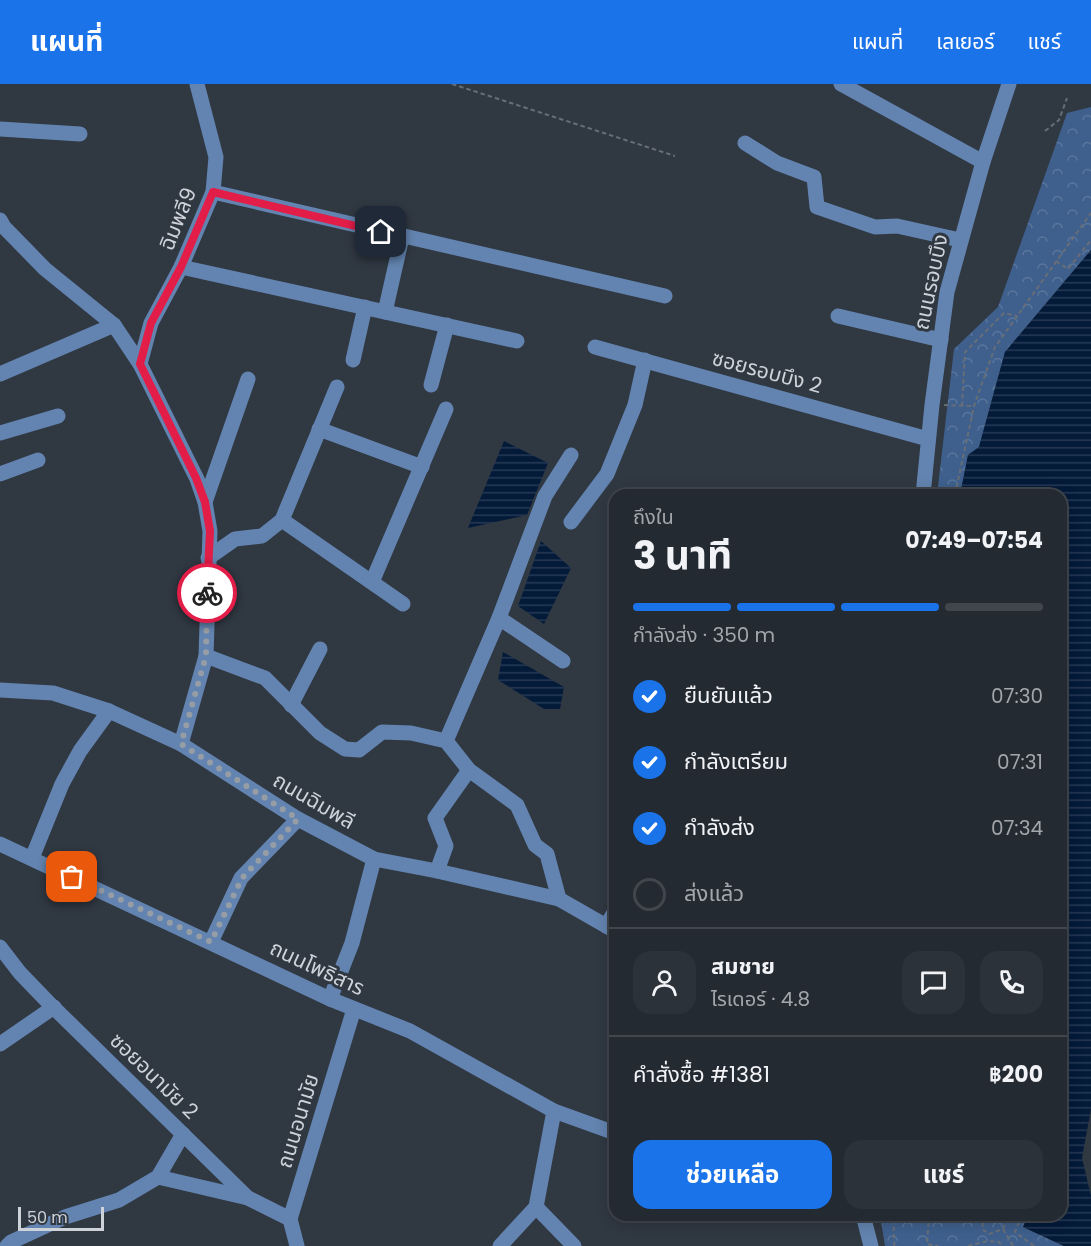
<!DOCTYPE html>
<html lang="th">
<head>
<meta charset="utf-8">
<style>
	body { margin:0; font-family:Poppins,"Noto Sans Thai",sans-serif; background:#2c323a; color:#f1f3f6; height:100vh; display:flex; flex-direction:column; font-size:22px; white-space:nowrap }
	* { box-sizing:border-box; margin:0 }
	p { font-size:20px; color:#a3a7ac }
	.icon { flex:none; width:33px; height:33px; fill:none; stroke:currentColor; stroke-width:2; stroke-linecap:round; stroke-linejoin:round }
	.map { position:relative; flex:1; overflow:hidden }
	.drawer { position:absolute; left:609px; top:405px; width:458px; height:732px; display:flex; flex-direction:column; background:#242a32; border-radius:18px; box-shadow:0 3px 15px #0003,0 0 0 2px #41464d }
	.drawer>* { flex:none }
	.scale { position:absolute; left:18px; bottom:15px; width:86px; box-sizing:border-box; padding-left:6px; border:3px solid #ced3d9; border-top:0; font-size:16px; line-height:21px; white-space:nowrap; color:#ced3d9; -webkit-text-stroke:4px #303842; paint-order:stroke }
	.pin { position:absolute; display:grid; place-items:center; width:51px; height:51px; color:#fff; margin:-26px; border-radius:12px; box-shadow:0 3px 9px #0006 }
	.courier { position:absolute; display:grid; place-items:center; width:60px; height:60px; margin:-30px; border:4px solid #e11d48; border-radius:50%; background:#fff; color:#222; box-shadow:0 2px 8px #0007 }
	.head em { font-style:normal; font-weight:700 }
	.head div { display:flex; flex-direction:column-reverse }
	.head { display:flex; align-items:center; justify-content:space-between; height:102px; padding:0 24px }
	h1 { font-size:39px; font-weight:700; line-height:45px }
	.bar { display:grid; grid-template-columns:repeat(4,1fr); gap:9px 6px; align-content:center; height:72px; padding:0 24px }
	.bar i { height:8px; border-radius:4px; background:#41464d }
	.bar .on { background:#1a73e8 }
	.bar p { grid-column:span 4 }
	.line { display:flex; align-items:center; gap:15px; padding:0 24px; border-top:2px solid #41464d }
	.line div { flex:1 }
	.round { display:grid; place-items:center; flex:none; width:63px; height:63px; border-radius:18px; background:#2c323a }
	ol { padding:0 24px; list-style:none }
	li { display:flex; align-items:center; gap:18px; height:66px }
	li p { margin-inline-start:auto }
	li .icon { padding:6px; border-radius:50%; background:#1a73e8; color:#fff; stroke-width:4 }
	li:last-child { color:#a3a7ac }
	li i { width:33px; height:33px; border:3px solid #41464d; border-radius:50% }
	.action { display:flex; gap:12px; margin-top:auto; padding:12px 24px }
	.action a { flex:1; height:69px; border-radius:18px; background:#1a73e8; color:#fff; font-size:24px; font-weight:700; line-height:69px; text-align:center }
	.action a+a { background:#2c323a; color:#f1f3f6 }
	header { display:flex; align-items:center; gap:36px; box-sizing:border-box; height:84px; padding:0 30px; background:#1a73e8; color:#fff }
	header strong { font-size:28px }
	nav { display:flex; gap:33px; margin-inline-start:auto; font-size:21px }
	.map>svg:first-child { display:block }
</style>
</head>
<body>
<header>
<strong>แผนที่</strong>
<nav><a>แผนที่</a><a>เลเยอร์</a><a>แชร์</a></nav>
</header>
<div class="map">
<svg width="1091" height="1162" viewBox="0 0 1091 1162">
	<defs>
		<pattern id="park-crowns" width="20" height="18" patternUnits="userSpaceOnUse" patternTransform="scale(1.5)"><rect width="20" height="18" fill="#3f608d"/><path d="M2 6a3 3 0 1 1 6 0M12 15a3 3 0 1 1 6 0" fill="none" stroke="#5a769c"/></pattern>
		<pattern id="water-rules" width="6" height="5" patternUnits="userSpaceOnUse" patternTransform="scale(1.5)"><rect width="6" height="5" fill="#031a39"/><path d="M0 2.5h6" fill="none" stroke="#273a55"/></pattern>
	</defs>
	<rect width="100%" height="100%" fill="#303842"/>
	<g fill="url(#park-crowns)">
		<polygon points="1091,23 1091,166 1005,268 979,363 968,371 960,411 937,411 954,265 998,223 1067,29"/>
		<polygon points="880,1131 1028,1131 1023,1143 1064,1162 885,1162"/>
	</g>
	<g fill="url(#water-rules)">
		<polygon points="1091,166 1091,1025 1082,1074 1091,1112 1091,1162 1064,1162 1023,1143 1028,1131 1060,1131 1060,411 960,411 968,371 979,363 1005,268"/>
		<polygon points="504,357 548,379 527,431 468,444"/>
		<polygon points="541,457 571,484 544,540 518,522"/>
		<polygon points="503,568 564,603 560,625 544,625 498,596"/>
	</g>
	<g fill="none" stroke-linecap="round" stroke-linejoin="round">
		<g stroke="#676e77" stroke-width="2" stroke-dasharray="4.5 3" stroke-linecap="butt">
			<polyline points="452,0 675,72"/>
			<polyline points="1045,47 1059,36 1067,14"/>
			<polyline points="1056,177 1068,185 1091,156"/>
			<polyline points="944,321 974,322"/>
			<polyline points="962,322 965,268 1004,229 1017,232"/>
			<polyline points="955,411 974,322 995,263 1091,129"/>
			<polyline points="929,1131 927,1160 938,1162"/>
			<polyline points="984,1131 982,1145 989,1150 1003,1145 1009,1131"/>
			<polyline points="1022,1131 1015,1148 1034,1162"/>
			<polyline points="1003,1145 1013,1162"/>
			<path d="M894 1162C896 1151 889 1138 901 1131"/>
			<polyline points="968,1162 988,1157 999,1158 1002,1162"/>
		</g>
		<g stroke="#6384b0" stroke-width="15">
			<polyline points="841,0 983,78"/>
			<polyline points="0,45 80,50"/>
			<polyline points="745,59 777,79 814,93 817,123 875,143 897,142 960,156"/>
			<polyline points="213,108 665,212"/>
			<polyline points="0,136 4,143 45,185 114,241 140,280 197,395 205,418 210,447 206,572 181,660"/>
			<polyline points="181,183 517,257"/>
			<polyline points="385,228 402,153"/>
			<polyline points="838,232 941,256"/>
			<polyline points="595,263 928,355"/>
			<polyline points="353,276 365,223"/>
			<polyline points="140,280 151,239 181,183 213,108 216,73 197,0"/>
			<polyline points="0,290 114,241"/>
			<polyline points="431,301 447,241"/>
			<polyline points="319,345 422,383"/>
			<polyline points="0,349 58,332"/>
			<polyline points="0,390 38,376"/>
			<polyline points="923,411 932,321 947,208 983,78 1009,0"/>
			<polyline points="205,418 248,295"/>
			<polyline points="282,436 403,520"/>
			<polyline points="571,438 607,390 635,321 645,276"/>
			<polyline points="208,474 235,455 262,452 282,436 337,303"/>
			<polyline points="372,498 446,325"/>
			<polyline points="499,534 563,577"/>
			<polyline points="206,572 265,594 320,649 345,665 359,666 382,648 411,649 446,657 469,686 517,721 535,761 547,770 559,815"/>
			<polyline points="0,606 53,609 109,627 181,660 298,735 374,775 437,787 559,815 615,847"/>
			<polyline points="291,621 320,565"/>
			<polyline points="446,657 499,534 545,412 571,371"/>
			<polyline points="0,760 330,915 410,947 554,1027 615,1049"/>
			<polyline points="32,774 62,700 80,667 109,627"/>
			<polyline points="437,787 446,762 435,734 469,686"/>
			<polyline points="606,842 615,827"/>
			<polyline points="211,858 241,794 298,735"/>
			<polyline points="0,863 20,889 48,918 248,1114 290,1135"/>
			<polyline points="330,915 352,859 374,775"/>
			<polyline points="0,960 54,923"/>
			<polyline points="158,1093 248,1114"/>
			<polyline points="536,1123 554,1027"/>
			<polyline points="536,1123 574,1162"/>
			<polyline points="863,1131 871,1162"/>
			<polyline points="7,1162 11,1158 65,1133 119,1116 158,1093 183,1050"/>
			<polyline points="297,1162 290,1135 354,925"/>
			<polyline points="500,1162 536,1123"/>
		</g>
	</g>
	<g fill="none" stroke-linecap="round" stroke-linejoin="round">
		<polyline stroke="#979da4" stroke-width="6" stroke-dasharray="0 10.8" points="72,793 211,858 242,794 298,735 181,660 206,572 207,509"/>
		<polyline stroke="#e11d48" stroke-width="8" points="207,509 210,447 205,418 196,394 140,280 151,239 181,183 213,108 381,148"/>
	</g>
	<g text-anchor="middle" stroke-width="6" stroke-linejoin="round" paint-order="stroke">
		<g font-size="21" fill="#ced3d9" stroke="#303842">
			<text transform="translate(178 135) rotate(-68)" y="7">ฉิมพลี9</text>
			<text transform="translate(931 198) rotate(-78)" y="7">ถนนรอบบึง</text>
			<text transform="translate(767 288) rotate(15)" y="7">ซอยรอบบึง 2</text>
			<text transform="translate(314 717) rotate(30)" y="7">ถนนฉิมพลี</text>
			<text transform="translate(317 884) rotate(25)" y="7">ถนนโพธิสาร</text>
			<text transform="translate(154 992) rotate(44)" y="7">ซอยอนามัย 2</text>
			<text transform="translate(298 1037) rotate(-73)" y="7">ถนนอนามัย</text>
		</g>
	</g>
</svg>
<div class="scale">50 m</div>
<div class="pin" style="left:72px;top:793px;background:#ea580c"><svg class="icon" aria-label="bag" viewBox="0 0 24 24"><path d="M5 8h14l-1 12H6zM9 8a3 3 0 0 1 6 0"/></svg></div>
<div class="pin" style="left:381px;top:148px;background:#1f2937"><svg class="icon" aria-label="home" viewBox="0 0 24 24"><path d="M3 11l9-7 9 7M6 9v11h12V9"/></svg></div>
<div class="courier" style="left:207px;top:509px"><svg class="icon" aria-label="bike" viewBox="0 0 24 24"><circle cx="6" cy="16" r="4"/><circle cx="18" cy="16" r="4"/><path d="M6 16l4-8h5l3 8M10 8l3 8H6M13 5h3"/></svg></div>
<section class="drawer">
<div class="head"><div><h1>3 นาที</h1><p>ถึงใน</p></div><em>07:49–07:54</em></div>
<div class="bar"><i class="on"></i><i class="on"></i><i class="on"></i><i></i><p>กำลังส่ง · 350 m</p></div>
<ol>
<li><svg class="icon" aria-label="check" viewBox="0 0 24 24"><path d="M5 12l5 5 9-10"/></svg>ยืนยันแล้ว<p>07:30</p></li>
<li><svg class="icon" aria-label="check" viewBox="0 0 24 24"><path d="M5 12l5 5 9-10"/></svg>กำลังเตรียม<p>07:31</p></li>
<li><svg class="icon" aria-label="check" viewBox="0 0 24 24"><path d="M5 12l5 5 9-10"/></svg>กำลังส่ง<p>07:34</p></li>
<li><i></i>ส่งแล้ว</li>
</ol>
<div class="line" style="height:108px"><a class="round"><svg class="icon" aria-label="person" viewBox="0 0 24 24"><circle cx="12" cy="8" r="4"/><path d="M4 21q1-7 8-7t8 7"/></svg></a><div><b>สมชาย</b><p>ไรเดอร์ · 4.8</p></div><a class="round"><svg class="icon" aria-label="chat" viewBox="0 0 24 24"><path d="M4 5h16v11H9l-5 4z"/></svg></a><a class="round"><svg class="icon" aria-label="phone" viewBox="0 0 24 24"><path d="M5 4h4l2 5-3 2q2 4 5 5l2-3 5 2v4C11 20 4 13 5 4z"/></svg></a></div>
<div class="line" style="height:78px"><div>คำสั่งซื้อ #1381</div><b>฿200</b></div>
<div class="action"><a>ช่วยเหลือ</a><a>แชร์</a></div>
</section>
</div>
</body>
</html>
